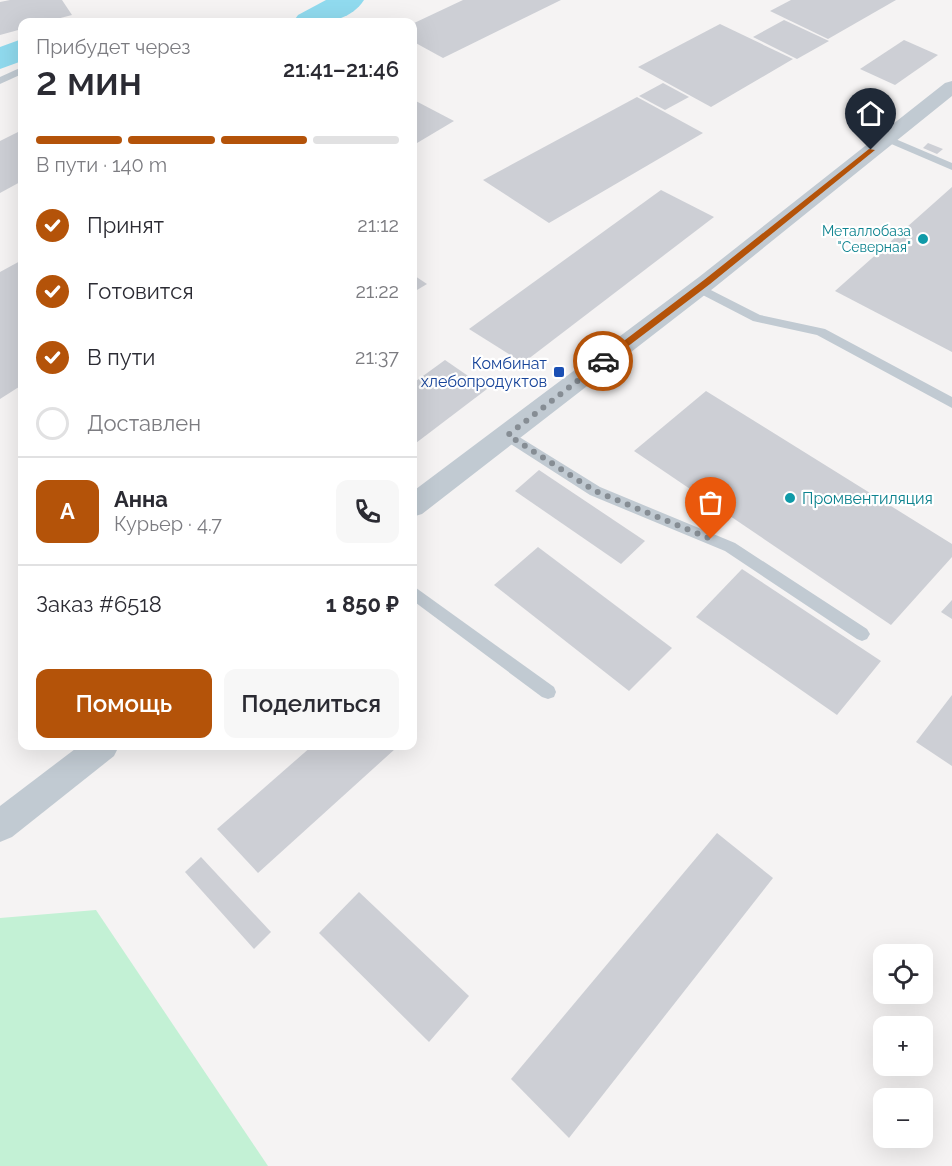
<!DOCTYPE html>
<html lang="ru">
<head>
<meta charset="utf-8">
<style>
	body { margin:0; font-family:Raleway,sans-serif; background:#f7f7f7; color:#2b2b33; height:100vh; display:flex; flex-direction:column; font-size:22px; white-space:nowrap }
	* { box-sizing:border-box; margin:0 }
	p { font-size:20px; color:#7c7c81 }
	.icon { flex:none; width:33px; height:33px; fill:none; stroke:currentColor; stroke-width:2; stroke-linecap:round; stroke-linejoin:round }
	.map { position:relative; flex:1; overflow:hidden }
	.details { position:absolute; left:18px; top:18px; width:399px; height:732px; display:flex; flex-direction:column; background:#fff; border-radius:12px; box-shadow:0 6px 24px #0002 }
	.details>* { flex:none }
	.controls { position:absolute; left:873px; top:944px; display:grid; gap:12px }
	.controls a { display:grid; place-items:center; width:60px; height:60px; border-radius:12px; background:#fff; box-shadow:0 6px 24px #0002; font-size:30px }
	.pin { position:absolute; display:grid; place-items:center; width:51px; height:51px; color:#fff; margin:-62px -26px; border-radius:50% 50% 50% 0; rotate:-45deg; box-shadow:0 0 6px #0007 }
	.pin .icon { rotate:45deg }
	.courier { position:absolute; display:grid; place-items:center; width:60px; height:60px; margin:-30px; border:4px solid #b45309; border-radius:50%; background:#fff; color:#222; box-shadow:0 2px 8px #0007 }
	.overview em { font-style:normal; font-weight:600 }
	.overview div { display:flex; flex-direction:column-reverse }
	.overview { display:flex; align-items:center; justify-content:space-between; height:102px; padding:0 18px }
	h1 { font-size:39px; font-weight:600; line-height:45px }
	.bar { display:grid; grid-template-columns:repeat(4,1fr); gap:9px 6px; align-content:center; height:72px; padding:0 18px }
	.bar i { height:8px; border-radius:4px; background:#e1e1e2 }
	.bar .on { background:#b45309 }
	.bar p { grid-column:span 4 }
	.line { display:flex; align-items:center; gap:15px; padding:0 18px; border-top:2px solid #e1e1e2 }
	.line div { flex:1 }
	.round { display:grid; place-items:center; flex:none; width:63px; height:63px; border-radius:12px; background:#f7f7f7 }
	ol { padding:0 18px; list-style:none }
	li { display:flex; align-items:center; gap:18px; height:66px }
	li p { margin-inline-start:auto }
	li .icon { padding:6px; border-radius:50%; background:#b45309; color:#fff; stroke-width:4 }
	li:last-child { color:#7c7c81 }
	li i { width:33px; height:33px; border:3px solid #e1e1e2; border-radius:50% }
	.primary-button { display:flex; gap:12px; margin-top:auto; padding:12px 18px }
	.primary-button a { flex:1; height:69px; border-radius:12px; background:#b45309; color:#fff; font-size:24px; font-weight:600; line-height:69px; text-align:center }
	.primary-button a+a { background:#f7f7f7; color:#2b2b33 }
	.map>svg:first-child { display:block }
</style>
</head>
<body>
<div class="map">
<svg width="952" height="1166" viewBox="0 0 952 1166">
	<rect width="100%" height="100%" fill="#f5f3f3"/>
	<polygon fill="#c3f1d5" points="96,910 268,1166 0,1166 0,918"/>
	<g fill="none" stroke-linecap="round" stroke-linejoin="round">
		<g fill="#90daee" fill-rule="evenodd">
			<path d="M326 0H364C349 23 318 25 293 22L298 15Z"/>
			<polygon points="22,39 22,61 0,69 0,47"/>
		</g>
	</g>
	<g fill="#cdcfd5">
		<polygon points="10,0 62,0 72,15 45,22 22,22 22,29 0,35 0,2"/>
		<polygon points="463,0 561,0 443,58 412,41 412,24"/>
		<polygon points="791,0 896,0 828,39 770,11"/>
		<polygon points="784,20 829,41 797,59 753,37"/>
		<polygon points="720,24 793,59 711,107 638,67"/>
		<polygon points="904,40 938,55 895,85 860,69"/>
		<polygon points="663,83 689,97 665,110 639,96"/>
		<polygon points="637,97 703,133 549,223 483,180"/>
		<polygon points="412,99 454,121 412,146"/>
		<polygon points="22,130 22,181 0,193 0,141"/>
		<polygon points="928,143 943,149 937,154 923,148"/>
		<polygon points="952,187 952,352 835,291"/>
		<polygon points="661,190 714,217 523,363 469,329"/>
		<polygon points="22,260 22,385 0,399 0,272"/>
		<polygon points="412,274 427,284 412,293"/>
		<polygon points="445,360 487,389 412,446 412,384"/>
		<polygon points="706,391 952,544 952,557 891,625 634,451"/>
		<polygon points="539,470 645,541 621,564 515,491"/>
		<polygon points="538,547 672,648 629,691 494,585"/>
		<polygon points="742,569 881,661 837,715 696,617"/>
		<polygon points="952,600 952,619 941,612"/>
		<polygon points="952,695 952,766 916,742"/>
		<polygon points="312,746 391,746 395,749 258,873 217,829"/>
		<polygon points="717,833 773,878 569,1138 511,1079"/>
		<polygon points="201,857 271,932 254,949 185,872"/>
		<polygon points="359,892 469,996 429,1042 319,933"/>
	</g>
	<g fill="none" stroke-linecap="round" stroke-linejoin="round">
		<g fill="#c1cad2" fill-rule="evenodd">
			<polygon points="22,67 22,74 0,84 0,77"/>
			<polygon points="886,135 952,163 952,170 882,140 882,136"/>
			<polygon points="699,284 760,315 825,329 952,397 952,408 817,335 753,321 695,291 693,288"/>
			<polygon points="508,430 600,487 735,543 867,629 870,634 867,639 862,641 857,639 725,551 590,495 503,439 501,435"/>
			<polygon points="412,585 554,687 556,692 554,697 548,699 542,697 412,600"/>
		</g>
		<g fill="#c1cad2" fill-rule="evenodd">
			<polygon points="952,81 952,96 715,287 422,514 412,517 412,492 699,277 945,83"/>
			<polygon points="79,746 119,746 114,756 12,837 0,842 0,806"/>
		</g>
	</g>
	<polygon fill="#b45309" points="869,149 875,150 710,284 606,363 600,363 600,359 704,280"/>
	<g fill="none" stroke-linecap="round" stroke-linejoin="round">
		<polyline stroke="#868d94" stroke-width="6" stroke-dasharray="0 10.8" points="603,361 508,435 595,491 711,539"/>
	</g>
	<g fill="#0f9aa8" stroke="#fff" stroke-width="2">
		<circle cx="923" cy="239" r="6"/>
		<circle cx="790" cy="498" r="6"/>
	</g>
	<rect fill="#1a4fb4" stroke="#fff" stroke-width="2" x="553" y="366" width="12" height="12" rx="3"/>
	<g text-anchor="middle" stroke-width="4.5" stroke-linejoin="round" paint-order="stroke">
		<g font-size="14" fill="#0d838f" stroke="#fff" text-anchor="end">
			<text x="911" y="236">Металлобаза<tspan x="911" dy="16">"Северная"</tspan></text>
		</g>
		<g font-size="16" fill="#164399" stroke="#fff" text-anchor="end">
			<text x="547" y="369">Комбинат<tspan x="547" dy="18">хлебопродуктов</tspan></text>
		</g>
		<g font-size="16" fill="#0d838f" stroke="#fff" text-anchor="start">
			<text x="802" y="504">Промвентиляция</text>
		</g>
	</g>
</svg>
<div class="controls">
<a><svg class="icon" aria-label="locate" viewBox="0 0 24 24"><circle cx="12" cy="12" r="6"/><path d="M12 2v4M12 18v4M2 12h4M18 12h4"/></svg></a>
<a>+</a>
<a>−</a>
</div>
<div class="pin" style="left:711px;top:539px;background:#ea580c"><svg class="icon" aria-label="bag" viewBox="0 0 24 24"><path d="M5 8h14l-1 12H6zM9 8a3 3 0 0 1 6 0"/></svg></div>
<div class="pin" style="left:871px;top:150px;background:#1f2937"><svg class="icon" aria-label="home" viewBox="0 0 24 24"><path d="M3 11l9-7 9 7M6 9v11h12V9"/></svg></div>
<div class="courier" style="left:603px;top:361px"><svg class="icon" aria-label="car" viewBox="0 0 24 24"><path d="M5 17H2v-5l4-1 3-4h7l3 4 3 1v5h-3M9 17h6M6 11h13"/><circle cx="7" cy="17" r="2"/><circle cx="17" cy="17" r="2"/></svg></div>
<section class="details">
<div class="overview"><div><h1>2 мин</h1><p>Прибудет через</p></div><em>21:41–21:46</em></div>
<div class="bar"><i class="on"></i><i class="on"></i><i class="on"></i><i></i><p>В пути · 140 m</p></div>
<ol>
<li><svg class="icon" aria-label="check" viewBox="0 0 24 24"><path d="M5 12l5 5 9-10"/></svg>Принят<p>21:12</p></li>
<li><svg class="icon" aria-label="check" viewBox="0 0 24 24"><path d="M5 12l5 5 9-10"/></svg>Готовится<p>21:22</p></li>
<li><svg class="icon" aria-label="check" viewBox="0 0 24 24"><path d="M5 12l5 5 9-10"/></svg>В пути<p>21:37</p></li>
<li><i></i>Доставлен</li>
</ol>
<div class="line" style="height:108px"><b class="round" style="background:#b45309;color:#fff">А</b><div><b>Анна</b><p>Курьер · 4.7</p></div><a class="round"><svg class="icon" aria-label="phone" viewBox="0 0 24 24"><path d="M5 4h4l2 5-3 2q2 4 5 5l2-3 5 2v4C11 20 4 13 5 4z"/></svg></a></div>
<div class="line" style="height:78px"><div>Заказ #6518</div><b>1 850 ₽</b></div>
<div class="primary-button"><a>Помощь</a><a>Поделиться</a></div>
</section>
</div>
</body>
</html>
